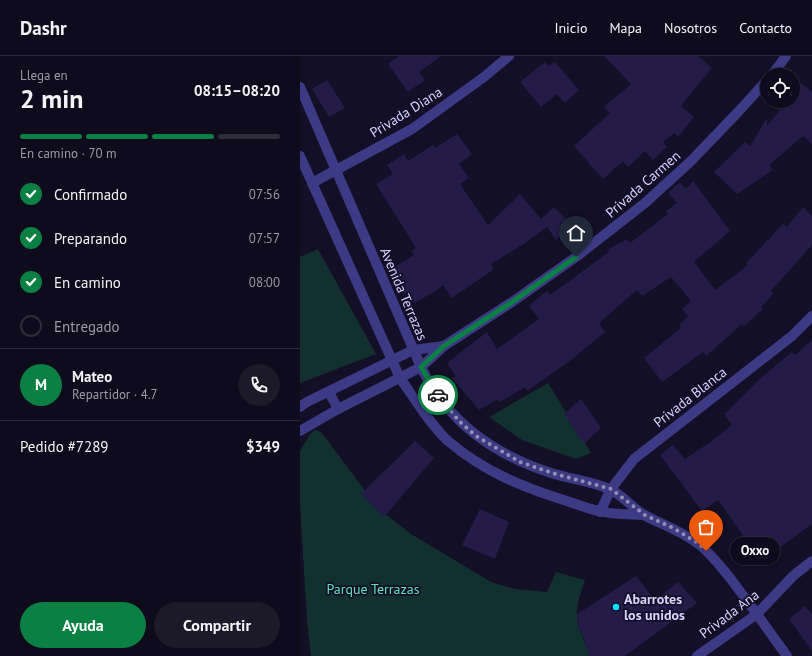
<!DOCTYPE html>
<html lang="es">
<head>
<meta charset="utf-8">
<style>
	body { margin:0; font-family:"PT Sans",sans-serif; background:#1c1929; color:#f1f3f6; height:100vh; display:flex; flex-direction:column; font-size:15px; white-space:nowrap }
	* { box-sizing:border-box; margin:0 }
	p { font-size:13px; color:#9b9ba3 }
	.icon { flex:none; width:22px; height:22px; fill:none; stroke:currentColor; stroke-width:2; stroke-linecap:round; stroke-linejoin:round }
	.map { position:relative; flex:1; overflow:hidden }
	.side { display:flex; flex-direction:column; background:#0e0b1c; width:300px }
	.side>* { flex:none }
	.controls { position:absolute; left:460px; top:12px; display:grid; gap:8px }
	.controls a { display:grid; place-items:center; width:40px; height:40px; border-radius:50%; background:#0e0b1c; box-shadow:0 1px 3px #0004,0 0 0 1px #2e2b3b; font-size:20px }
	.pin { position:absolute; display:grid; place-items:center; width:34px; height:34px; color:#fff; margin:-41px -17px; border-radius:50% 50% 50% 0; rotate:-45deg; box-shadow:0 0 4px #0007 }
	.pin .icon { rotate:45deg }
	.courier { position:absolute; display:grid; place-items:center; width:40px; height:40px; margin:-20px; border:3px solid #0b8043; border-radius:50%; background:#fff; color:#222; box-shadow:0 1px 5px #0007 }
	.bubble { position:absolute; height:28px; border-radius:14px; background:#0e0b1c; box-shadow:0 1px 3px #0004,0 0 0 1px #2e2b3b; font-size:13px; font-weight:700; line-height:28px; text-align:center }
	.head em { font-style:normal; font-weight:700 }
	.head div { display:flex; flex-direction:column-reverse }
	.head { display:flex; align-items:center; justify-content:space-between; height:68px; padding:0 20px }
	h1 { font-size:26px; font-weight:700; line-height:30px }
	.bar { display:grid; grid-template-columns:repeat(4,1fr); gap:6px 4px; align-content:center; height:48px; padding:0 20px }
	.bar i { height:5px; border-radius:3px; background:#2e2b3b }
	.bar .current { background:#0b8043 }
	.bar p { grid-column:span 4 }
	.line { display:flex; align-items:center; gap:10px; padding:0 20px; border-top:1px solid #2e2b3b }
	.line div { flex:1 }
	.round { display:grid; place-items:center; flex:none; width:42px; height:42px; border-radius:21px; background:#1c1929 }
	ol { padding:0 20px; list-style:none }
	li { display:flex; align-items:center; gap:12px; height:44px }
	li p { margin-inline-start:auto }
	li .icon { padding:4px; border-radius:50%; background:#0b8043; color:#fff; stroke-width:4 }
	li:last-child { color:#9b9ba3 }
	li i { width:22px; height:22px; border:2px solid #2e2b3b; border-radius:50% }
	.primary-button { display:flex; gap:8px; margin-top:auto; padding:8px 20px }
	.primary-button a { flex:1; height:46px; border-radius:24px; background:#0b8043; color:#fff; font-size:16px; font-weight:700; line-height:46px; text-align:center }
	.primary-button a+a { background:#1c1929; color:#f1f3f6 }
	header { display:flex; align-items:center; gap:24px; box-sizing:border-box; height:56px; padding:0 20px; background:#0e0b1c; border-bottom:1px solid #2e2b3b }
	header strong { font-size:19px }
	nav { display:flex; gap:22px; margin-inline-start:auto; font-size:14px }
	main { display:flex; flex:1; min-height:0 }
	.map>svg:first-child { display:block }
</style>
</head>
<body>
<header>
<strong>Dashr</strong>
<nav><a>Inicio</a><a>Mapa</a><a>Nosotros</a><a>Contacto</a></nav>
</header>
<main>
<section class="side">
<div class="head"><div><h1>2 min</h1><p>Llega en</p></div><em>08:15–08:20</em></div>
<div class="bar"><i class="current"></i><i class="current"></i><i class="current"></i><i></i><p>En camino · 70 m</p></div>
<ol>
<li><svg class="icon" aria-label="check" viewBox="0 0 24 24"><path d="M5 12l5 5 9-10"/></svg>Confirmado<p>07:56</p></li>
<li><svg class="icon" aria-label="check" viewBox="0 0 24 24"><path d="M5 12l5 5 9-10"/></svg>Preparando<p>07:57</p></li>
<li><svg class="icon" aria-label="check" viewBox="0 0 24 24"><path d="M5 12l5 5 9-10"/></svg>En camino<p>08:00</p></li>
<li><i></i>Entregado</li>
</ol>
<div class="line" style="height:72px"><b class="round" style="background:#0b8043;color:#fff">M</b><div><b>Mateo</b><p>Repartidor · 4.7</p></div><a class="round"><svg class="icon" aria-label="phone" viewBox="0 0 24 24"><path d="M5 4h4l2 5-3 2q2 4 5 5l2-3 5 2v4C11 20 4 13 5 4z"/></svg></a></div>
<div class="line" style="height:52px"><div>Pedido #7289</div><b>$349</b></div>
<div class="primary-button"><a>Ayuda</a><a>Compartir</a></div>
</section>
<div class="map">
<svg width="512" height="600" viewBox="0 0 512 600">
	<rect width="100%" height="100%" fill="#130f26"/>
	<g fill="#12302f">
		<polygon points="18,193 76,298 0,327 0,201"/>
		<polygon points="248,327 291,397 276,403 222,384 189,361"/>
		<path d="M15 374 19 375 22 377 78 452 111 478 191 526 215 533 247 536 256 516 285 524C282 535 276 547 277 558 277 572 286 587 290 600H11L7 565 0 447V395L10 378Z"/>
	</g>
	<g fill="#241b47">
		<polygon points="99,0 141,0 119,16 125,24 108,36 88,8"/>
		<polygon points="304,0 398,0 412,12 381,50 394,61 378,81 374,77 363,86 367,91 353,104 345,95 328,111 323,105 303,123 274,90 310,57 304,51 331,28"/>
		<polygon points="245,6 249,10 255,6 279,34 265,47 257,38 241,51 220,26"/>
		<polygon points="27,24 45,52 29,61 12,33"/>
		<polygon points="501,27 512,36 512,88 503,80 469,109 473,114 437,138 414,116 445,86 450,90 467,62 467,70 487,45 493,45 493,37"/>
		<polygon points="157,78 172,98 159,108 169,122 160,128 188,169 220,138 241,163 254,151 274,171 256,184 247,171 225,187 191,208 194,213 152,242 143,229 134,236 114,247 111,240 108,242 91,213 114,199 111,195 116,192 76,128 93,118 87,109 104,98 108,105 133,89 135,92"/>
		<polygon points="393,125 430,175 394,206 415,234 448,209 446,207 483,168 487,171 503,151 512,160 512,189 471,235 473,238 461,251 463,253 444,270 442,268 406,300 403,296 362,326 344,302 381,272 379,269 388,260 382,253 391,245 371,221 342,240 337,234 299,267 305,276 271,304 227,335 225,331 200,346 198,343 179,354 152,322 156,320 147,307 187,276 197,293 239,263 229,250 247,235 250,239 309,196 307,194 327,183 330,187 368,158 366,155 377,147 368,137 380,126 386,133"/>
		<polygon points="512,284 512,468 461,505 418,444 402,455 360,399 373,389 385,403 409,387 432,369 424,358 463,320 492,296 495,299"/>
		<polygon points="281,343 301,372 284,388 264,358"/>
		<polygon points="115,385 134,402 84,461 61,438"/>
		<polygon points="180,453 209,466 195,503 162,489"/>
		<polygon points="336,520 355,544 378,526 397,547 325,600 290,600 279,570 277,558"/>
		<polygon points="505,550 512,558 512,595 489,563"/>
	</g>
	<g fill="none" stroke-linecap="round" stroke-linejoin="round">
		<g stroke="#3d3a85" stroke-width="10">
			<polyline points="472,19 486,0"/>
			<path d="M0 31 121 311C148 366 193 398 251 417 270 423 291 425 309 433 322 438 333 453 346 460 363 469 381 475 397 487 410 496 420 510 430 522 450 548 468 574 487 600"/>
			<path d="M0 100 100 322C115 343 129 367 148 385 183 415 224 432 267 445 278 449 289 453 299 455 314 459 330 458 345 459"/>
			<polyline points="12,127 112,73 184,21 209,0"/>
			<polyline points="29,336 38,353"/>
			<polyline points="0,351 7,346 113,294 144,290"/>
			<polyline points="0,375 38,353 121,311 144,290 212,246 276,201 345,147 391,105 439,55 467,24"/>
			<polyline points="300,456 311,433 334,403 492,280 512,260"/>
			<polyline points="397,600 457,558 493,520 512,505"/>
		</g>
	</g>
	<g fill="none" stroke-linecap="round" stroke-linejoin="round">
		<polyline stroke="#948fb3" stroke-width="4" stroke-dasharray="0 7.2" points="138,339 159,365 176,380 220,406 252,417 311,433 345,459 375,473 398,487 406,495"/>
		<polyline stroke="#0b8043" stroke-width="5" points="138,339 121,311 144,290 212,246 276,201"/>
	</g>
	<circle fill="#00e5ff" stroke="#130f26" stroke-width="1.5" cx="316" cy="551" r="4"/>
	<g text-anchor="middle" stroke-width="3.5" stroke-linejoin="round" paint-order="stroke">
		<g font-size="14" fill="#d9d4ff" stroke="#130f26">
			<text transform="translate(106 56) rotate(-32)" y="5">Privada Diana</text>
			<text transform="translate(343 128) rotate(-41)" y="5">Privada Carmen</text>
			<text transform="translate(104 238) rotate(67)" y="5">Avenida Terrazas</text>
			<text transform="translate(390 341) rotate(-38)" y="5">Privada Blanca</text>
			<text transform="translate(429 558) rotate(-37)" y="5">Privada Ana</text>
		</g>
		<g font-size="14" fill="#5fe0c0" stroke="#130f26">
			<text x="73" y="538">Parque Terrazas</text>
		</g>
		<g font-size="14" font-weight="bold" fill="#d9d4ff" stroke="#130f26" text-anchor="start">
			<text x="324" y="548">Abarrotes<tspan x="324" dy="16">los unidos</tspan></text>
		</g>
	</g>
</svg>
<div class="controls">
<a><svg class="icon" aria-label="locate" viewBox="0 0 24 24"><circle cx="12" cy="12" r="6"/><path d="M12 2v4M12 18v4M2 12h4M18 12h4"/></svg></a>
</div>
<div class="pin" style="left:406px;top:495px;background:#ea580c"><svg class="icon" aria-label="bag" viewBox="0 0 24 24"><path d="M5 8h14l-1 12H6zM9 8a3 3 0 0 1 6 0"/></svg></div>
<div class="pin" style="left:276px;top:201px;background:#1f2937"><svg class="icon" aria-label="home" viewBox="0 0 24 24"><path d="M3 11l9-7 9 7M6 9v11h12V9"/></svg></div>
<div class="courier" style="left:138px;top:339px"><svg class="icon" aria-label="car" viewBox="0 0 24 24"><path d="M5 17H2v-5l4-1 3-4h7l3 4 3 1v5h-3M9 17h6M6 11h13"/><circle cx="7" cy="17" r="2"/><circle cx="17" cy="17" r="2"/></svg></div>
<div class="bubble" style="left:430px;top:481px;width:50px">Oxxo</div>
</div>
</main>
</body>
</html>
